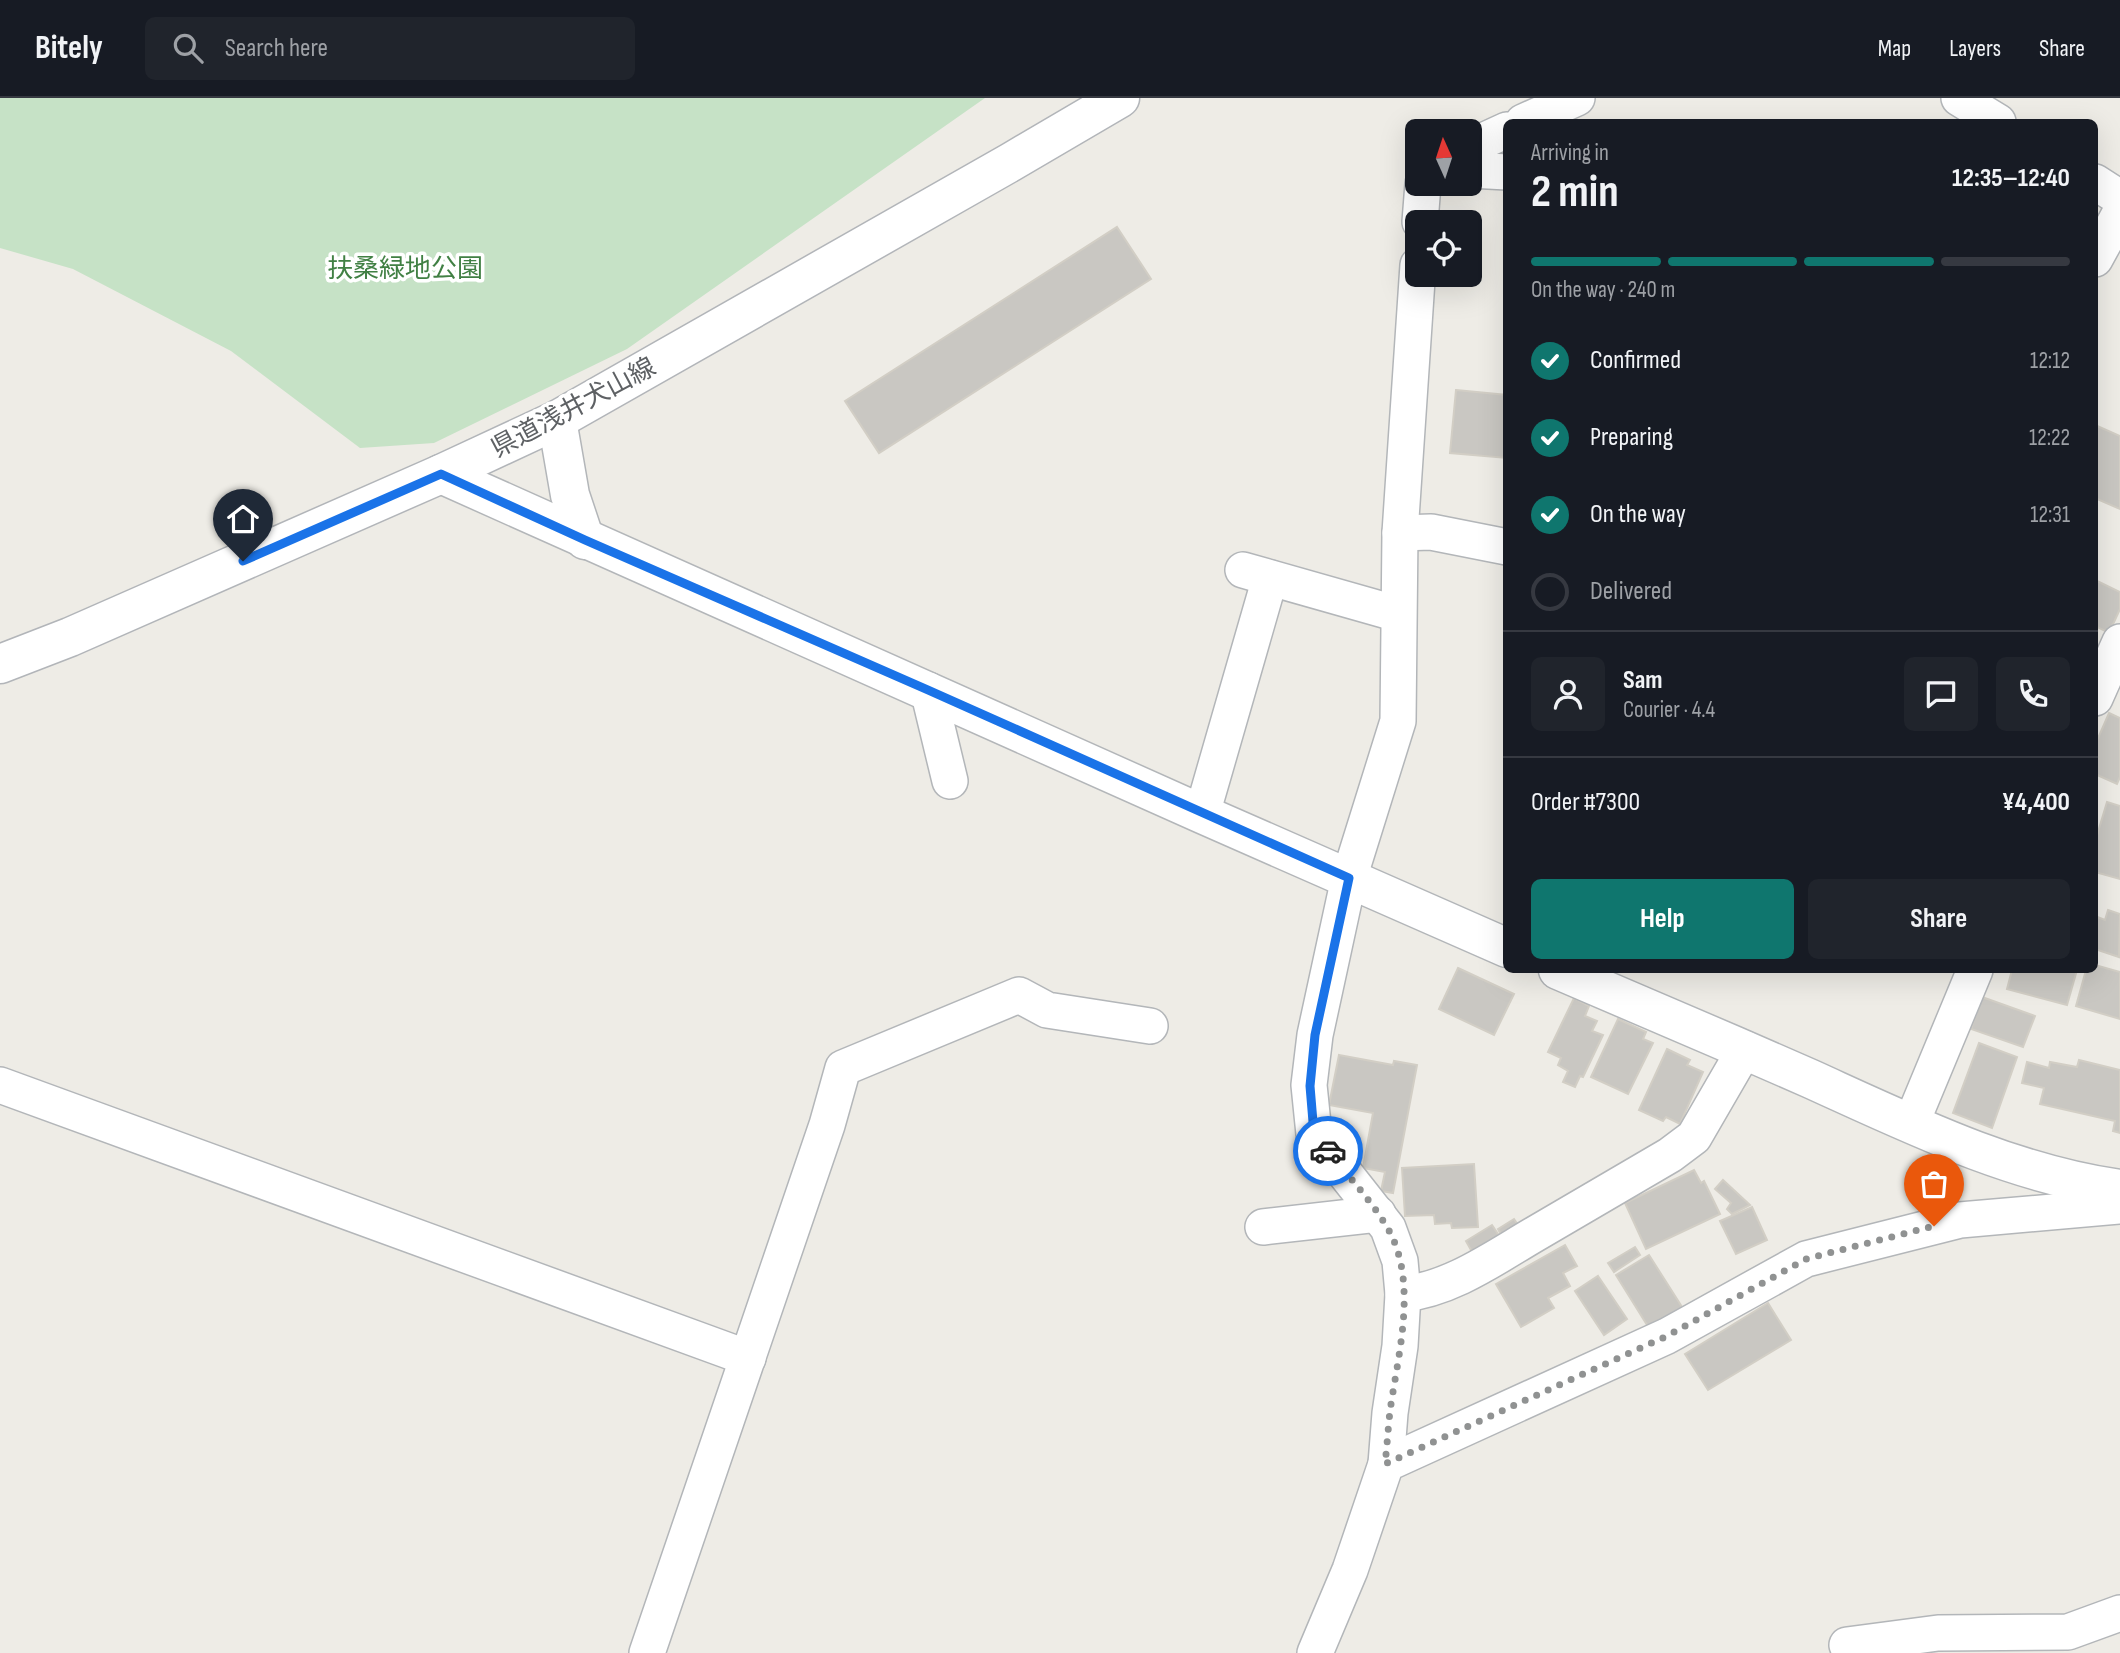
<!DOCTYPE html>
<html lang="en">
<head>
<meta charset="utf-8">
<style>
	body { margin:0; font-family:"Sofia Sans Condensed","Noto Sans JP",sans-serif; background:#20242c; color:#f1f3f6; height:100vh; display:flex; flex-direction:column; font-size:26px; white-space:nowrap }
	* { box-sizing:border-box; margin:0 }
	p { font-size:23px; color:#9ea1a6 }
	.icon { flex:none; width:38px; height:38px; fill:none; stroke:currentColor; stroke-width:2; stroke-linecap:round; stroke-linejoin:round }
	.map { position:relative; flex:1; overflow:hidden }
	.sheet { position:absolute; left:1503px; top:21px; width:595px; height:854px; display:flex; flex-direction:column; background:#171b24; border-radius:10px; box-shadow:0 7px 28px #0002 }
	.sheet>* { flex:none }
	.needle { width:46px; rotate:357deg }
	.tools { position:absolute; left:1405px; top:21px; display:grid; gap:14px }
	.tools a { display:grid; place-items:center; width:77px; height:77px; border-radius:10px; background:#171b24; box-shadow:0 7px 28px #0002; font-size:35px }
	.pin { position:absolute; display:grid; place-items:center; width:60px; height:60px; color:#fff; margin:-72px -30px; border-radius:50% 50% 50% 0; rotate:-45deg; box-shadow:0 0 7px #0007 }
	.pin .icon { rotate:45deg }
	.courier { position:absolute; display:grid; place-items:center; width:70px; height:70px; margin:-35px; border:5px solid #1a73e8; border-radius:50%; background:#fff; color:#222; box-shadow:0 2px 9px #0007 }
	.overview em { font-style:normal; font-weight:700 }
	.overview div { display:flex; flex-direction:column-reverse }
	.overview { display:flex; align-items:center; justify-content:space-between; height:119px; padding:0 28px }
	h1 { font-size:46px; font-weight:700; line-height:52px }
	.bar { display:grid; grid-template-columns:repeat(4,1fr); gap:10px 7px; align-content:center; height:84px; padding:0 28px }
	.bar i { height:9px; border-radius:5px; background:#363941 }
	.bar .active { background:#0f766e }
	.bar p { grid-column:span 4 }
	.line { display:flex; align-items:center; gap:18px; padding:0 28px; border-top:2px solid #363941 }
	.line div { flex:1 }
	.round { display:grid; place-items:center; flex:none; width:74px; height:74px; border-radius:10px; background:#20242c }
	ol { padding:0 28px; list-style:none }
	li { display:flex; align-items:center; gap:21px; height:77px }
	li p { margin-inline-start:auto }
	li .icon { padding:7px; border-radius:50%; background:#0f766e; color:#fff; stroke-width:4 }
	li:last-child { color:#9ea1a6 }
	li i { width:38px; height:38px; border:4px solid #363941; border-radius:50% }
	.button { display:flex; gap:14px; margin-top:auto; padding:14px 28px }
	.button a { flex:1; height:80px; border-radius:10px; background:#0f766e; color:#fff; font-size:28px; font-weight:700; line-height:80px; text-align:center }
	.button a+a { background:#20242c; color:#f1f3f6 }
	header { display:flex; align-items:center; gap:42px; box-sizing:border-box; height:98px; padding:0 35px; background:#171b24; border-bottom:2px solid #363941 }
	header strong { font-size:33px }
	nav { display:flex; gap:38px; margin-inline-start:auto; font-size:24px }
	.search { width:490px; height:63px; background:#20242c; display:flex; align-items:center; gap:18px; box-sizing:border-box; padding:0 24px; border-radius:10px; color:#9ea1a6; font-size:26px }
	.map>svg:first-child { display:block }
</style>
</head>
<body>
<header>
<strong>Bitely</strong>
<div class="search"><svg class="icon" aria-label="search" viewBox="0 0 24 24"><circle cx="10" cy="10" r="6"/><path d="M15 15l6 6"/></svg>Search here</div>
<nav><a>Map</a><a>Layers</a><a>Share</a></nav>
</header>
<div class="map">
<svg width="2120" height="1555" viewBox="0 0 2120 1555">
	<rect width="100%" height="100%" fill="#eeece6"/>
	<polygon fill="#c6e2c6" points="0,0 985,0 627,251 434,345 360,350 231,253 73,171 0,150"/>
	<g fill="#c9c7c2" stroke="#d2cec5" stroke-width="2">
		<polygon points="1117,129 1151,181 879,355 845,303"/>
		<polygon points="1456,292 1507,297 1507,360 1450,355"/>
		<polygon points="2095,327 2120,338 2120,411 2095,400"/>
		<polygon points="2095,482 2120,494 2120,511 2109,535 2095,528"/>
		<polygon points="2109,615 2120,620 2120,679 2117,686 2095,676 2095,647"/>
		<polygon points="2107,704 2120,708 2120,781 2095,774 2095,744"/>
		<polygon points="2108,812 2120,816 2119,859 2095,851 2095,818 2105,822"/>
		<polygon points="2095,867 2120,874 2120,921 2076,908 2086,872 2095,872"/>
		<polygon points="1458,870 1514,896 1494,937 1439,911"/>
		<polygon points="2012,872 2077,872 2067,907 2007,891"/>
		<polygon points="1982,899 2035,918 2023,949 1971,931"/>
		<polygon points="1574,900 1589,908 1585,918 1597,923 1592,933 1603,937 1583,979 1580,978 1575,989 1563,984 1568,973 1558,967 1561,960 1548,954"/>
		<polygon points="1618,921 1646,934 1643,941 1653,945 1628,996 1591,979"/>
		<polygon points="1979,945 2017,959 1992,1030 1953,1015"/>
		<polygon points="1667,951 1690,962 1687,967 1703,974 1680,1026 1666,1019 1663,1023 1639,1012"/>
		<polygon points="1339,957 1393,967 1394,963 1417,967 1393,1095 1381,1093 1385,1074 1363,1070 1373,1015 1329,1007"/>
		<polygon points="2079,962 2120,972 2120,1035 2113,1033 2115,1023 2040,1006 2044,990 2022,985 2027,964 2049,970 2050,964 2077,969"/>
		<polygon points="1474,1066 1478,1129 1452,1130 1451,1125 1435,1126 1434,1117 1405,1118 1402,1070"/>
		<polygon points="1694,1072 1701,1085 1704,1083 1720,1116 1646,1151 1625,1105"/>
		<polygon points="1723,1082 1750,1107 1732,1116 1727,1111 1731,1105 1715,1091"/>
		<polygon points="1752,1109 1767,1142 1736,1156 1720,1123"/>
		<polygon points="1514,1121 1520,1130 1503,1140 1498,1131"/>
		<polygon points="1492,1127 1502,1142 1475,1159 1466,1143"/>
		<polygon points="1565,1147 1577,1168 1563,1175 1570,1188 1548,1200 1554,1210 1521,1229 1496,1186"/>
		<polygon points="1635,1149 1640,1157 1614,1174 1608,1165"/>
		<polygon points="1649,1157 1682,1209 1649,1230 1616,1177"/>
		<polygon points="1598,1178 1627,1221 1604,1237 1575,1193"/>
		<polygon points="1768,1205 1791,1242 1708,1292 1685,1256"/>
	</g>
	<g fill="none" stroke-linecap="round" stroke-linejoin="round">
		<defs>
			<g id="minor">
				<polyline points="1959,0 1998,24"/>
				<polyline points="1523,24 1577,0"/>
				<polyline points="1470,49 1507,32"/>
				<polyline points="1470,72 1507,74"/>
				<polyline points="2095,84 2120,100"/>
				<polyline points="1420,124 1423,86"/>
				<polyline points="2095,161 2120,115"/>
				<polyline points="1400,435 1431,434 1507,449"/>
				<polyline points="1243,472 1398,516"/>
				<polyline points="928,592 950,683"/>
				<polyline points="2095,600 2120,544"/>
				<polyline points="1202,716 1270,480"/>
				<polyline points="0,987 748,1260"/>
				<polyline points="1911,1026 1975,872"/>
				<polyline points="1263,1129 1378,1116"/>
				<path d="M1403 1196C1451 1191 1494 1160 1535 1136 1580 1110 1625 1083 1670 1057L1694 1039 1745 951"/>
				<polyline points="1386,1366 1390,1315 1400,1248 1403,1196 1400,1163 1388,1130 1314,1036 1309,987 1315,937 1349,780 1398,623 1400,435 1418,167"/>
				<polyline points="1847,1547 1938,1535 2068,1534 2120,1515"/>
				<polyline points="647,1555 827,1027 843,970 1019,897 1047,912 1150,928"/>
				<polyline points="1315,1555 1350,1472 1386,1366 1667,1238 1806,1161 1960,1122 2120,1108"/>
			</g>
			<g id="tertiary">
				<polyline points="557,322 570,397 585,442"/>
				<polyline points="441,376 1202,716 1507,850"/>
				<path d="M1558 872C1643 908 1727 944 1811 981 1910 1026 2012 1076 2120 1091"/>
			</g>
			<polyline id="secondary" points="0,566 70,539 441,376 557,322 1011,64 1120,0"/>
		</defs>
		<use href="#minor" stroke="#b3b6b9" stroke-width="38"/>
		<use href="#tertiary" stroke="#b3b6b9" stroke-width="41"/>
		<use href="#secondary" stroke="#b2b5b9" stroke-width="41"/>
		<use href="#minor" stroke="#fff" stroke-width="35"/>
		<use href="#tertiary" stroke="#fff" stroke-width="38"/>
		<use href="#secondary" stroke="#fff" stroke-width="38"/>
	</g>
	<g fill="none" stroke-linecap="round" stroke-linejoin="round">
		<path stroke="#909292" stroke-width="7" stroke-dasharray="0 12.6" d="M1328 1053C1348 1078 1371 1102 1387 1129 1419 1183 1398 1256 1390 1313 1388 1331 1387 1349 1385 1366L1667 1238 1806 1161 1934 1128"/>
		<polyline stroke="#1a73e8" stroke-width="9" points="243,463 441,376 585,442 928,592 1349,780 1315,937 1310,988 1314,1036 1328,1053"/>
	</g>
	<g text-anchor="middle" stroke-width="7" stroke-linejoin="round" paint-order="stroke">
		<g font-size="26" fill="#418044" stroke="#fff">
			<text x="405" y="179">扶桑緑地公園</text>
		</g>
		<g font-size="26" fill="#5e6164" stroke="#fff">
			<text transform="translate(573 309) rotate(-28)" y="9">県道浅井犬山線</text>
		</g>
	</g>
</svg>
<div class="tools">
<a><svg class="needle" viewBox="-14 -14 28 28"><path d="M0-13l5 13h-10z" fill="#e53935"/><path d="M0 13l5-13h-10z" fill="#9ea1a6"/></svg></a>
<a><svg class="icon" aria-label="locate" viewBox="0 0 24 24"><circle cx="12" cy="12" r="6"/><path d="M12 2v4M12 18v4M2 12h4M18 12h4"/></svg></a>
</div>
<div class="pin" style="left:1934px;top:1128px;background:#ea580c"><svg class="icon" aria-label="bag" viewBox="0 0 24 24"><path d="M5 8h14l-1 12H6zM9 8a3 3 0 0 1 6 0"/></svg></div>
<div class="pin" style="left:243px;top:463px;background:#1f2937"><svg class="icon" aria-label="home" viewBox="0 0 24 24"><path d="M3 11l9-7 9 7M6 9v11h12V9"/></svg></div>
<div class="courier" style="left:1328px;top:1053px"><svg class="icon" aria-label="car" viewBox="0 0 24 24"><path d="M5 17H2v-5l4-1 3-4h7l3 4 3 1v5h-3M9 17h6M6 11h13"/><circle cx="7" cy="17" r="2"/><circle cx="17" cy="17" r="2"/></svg></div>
<section class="sheet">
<div class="overview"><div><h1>2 min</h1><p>Arriving in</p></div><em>12:35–12:40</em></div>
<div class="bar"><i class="active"></i><i class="active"></i><i class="active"></i><i></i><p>On the way · 240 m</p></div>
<ol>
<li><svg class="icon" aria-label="check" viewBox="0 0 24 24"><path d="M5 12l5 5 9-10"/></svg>Confirmed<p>12:12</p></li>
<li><svg class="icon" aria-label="check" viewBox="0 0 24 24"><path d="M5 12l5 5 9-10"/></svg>Preparing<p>12:22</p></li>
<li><svg class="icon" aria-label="check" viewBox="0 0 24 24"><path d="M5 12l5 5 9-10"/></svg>On the way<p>12:31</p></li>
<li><i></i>Delivered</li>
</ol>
<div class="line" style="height:126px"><a class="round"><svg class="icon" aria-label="person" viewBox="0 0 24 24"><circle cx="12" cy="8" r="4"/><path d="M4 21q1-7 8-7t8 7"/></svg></a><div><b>Sam</b><p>Courier · 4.4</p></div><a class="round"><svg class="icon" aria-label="chat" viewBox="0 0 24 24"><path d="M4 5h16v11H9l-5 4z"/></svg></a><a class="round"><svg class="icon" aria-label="phone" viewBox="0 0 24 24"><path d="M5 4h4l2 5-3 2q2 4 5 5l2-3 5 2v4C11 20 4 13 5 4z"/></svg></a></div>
<div class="line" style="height:91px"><div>Order #7300</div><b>¥4,400</b></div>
<div class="button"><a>Help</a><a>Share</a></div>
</section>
</div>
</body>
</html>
